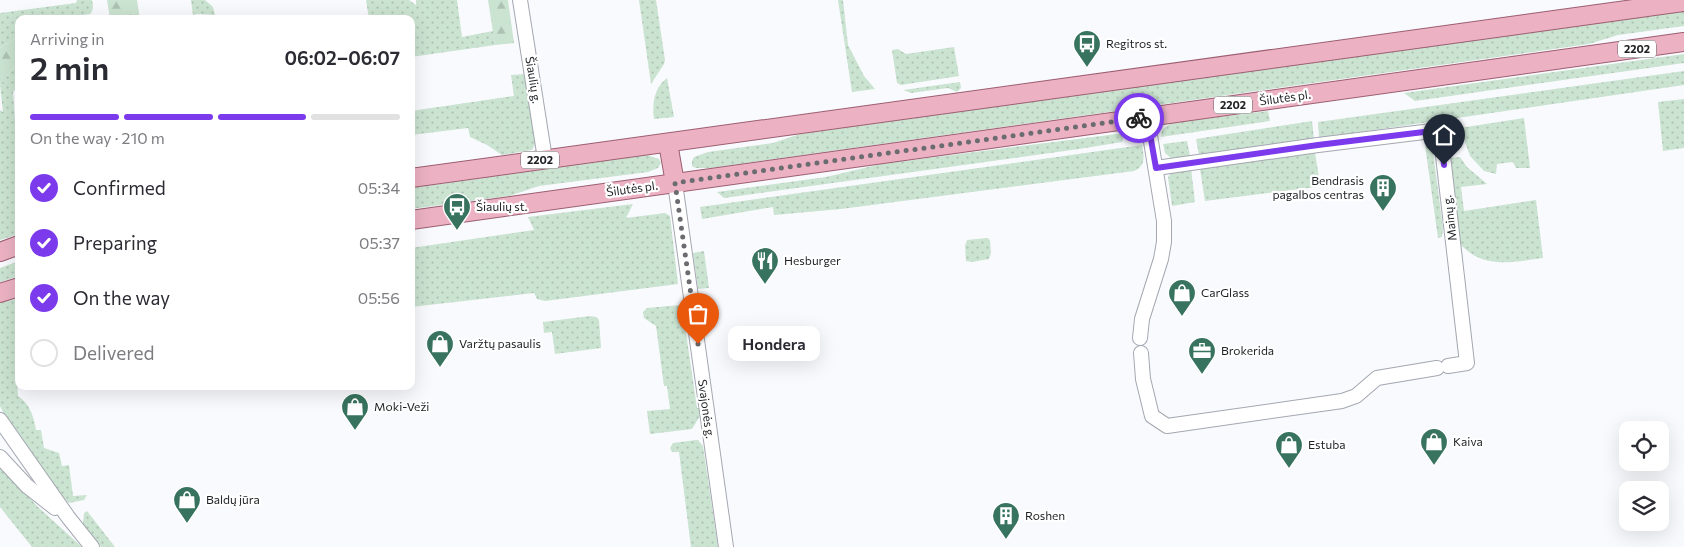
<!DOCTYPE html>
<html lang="en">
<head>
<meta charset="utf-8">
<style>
	body { margin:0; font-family:Commissioner,sans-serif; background:#f2f2f3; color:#2b2b33; height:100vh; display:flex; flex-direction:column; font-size:19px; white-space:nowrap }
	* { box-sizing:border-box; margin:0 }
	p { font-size:16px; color:#7c7c81 }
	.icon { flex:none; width:28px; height:28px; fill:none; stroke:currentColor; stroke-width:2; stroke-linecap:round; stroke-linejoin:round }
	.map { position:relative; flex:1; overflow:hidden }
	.side { position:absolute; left:15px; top:15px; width:400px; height:375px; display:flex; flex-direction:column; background:#fff; border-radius:10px; box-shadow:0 5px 20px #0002 }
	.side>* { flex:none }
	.buttons { position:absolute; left:1619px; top:421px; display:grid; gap:10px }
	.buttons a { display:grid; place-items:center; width:50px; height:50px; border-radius:10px; background:#fff; box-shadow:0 5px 20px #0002; font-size:25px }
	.pin { position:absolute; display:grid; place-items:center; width:42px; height:42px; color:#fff; margin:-51px -21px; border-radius:50% 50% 50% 0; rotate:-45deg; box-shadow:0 0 5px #0007 }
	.pin .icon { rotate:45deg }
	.courier { position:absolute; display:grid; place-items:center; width:50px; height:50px; margin:-25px; border:4px solid #7c3aed; border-radius:50%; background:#fff; color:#222; box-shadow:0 1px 6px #0007 }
	.bubble { position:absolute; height:35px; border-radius:10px; background:#fff; box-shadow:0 5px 20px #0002; font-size:16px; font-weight:600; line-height:35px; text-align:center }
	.summary em { font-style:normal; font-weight:600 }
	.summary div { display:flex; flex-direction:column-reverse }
	.summary { display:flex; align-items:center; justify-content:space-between; height:85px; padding:0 15px }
	h1 { font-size:32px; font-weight:600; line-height:38px }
	.bar { display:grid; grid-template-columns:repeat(4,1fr); gap:8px 5px; align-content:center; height:60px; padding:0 15px }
	.bar i { height:6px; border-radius:4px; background:#e1e1e2 }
	.bar .on { background:#7c3aed }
	.bar p { grid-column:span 4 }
	ol { padding:0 15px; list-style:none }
	li { display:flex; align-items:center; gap:15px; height:55px }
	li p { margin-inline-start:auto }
	li .icon { padding:5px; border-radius:50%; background:#7c3aed; color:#fff; stroke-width:4 }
	li:last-child { color:#7c7c81 }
	li i { width:28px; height:28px; border:2px solid #e1e1e2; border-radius:50% }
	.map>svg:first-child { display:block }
</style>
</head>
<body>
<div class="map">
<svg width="1684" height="547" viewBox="0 0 1684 547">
	<defs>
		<pattern id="grass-dots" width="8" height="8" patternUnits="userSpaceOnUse" patternTransform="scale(1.25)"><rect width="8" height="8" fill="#cbe3d1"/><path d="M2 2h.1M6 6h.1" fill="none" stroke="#aec2b3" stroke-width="1.8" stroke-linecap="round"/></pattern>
		<pattern id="forest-firs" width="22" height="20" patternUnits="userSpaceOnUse" patternTransform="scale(1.25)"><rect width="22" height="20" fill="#cbe3d1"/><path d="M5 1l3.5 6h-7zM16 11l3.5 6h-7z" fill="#aec2b3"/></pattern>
	</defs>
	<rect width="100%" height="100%" fill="#f9fafe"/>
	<g fill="url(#grass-dots)">
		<path d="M77 0H92C93 5 94 10 90 14L54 19H19V36L0 48V13L76 3Z"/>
		<polygon points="191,0 205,0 213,7 215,15 198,14 193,15"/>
		<polygon points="366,0 409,0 416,5 416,0 457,0 462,37 493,31 495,45 411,57 411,19 369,19"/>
		<polygon points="639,0 656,0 665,60 664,64 651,84"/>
		<polygon points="838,0 843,0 848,45 864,76 875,89 852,92"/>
		<polygon points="1684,10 1684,26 1618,35 1589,44 711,168 696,168 692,166 692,161 694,157 708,152 773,143 800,134"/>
		<polygon points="954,47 959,76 901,85 897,83 892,50 898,49 906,54"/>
		<polygon points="1684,54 1684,63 1415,101 1404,93"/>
		<polygon points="19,60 19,85 13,92 15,120 19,123 19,234 0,240 0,110 3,112 0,85"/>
		<polygon points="1684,71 1684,85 1319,138 1318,122"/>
		<polygon points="525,74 535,144 532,150 502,155 487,145 470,137 468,128 411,135 411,111 514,96 511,75"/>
		<path d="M667 78 674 117 654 119C652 103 654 88 667 78Z"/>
		<polygon points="960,82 961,88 957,92 948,88 911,93 903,90"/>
		<polygon points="1684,99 1684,148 1663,151 1658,102"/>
		<polygon points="1268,111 1270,121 1161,137 1162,130 1171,123"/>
		<polygon points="1524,118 1530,168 1516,168 1513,162 1497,164 1496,174 1484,171 1470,156 1460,128"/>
		<polygon points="1312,121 1314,139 1199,155 1196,139"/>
		<polygon points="1125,133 1122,142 1079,149 724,198 717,192 826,177 881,164"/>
		<polygon points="1424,138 1427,138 1432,144 1443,228 1442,237 1438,238"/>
		<polygon points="1187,141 1190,156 1171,158 1165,153 1163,144"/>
		<path d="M1142 145C1144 157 1146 166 1134 171L841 209 774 215 773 207 702 219 700 207Z"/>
		<polygon points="1315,153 1320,183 1316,187 1205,201 1200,169"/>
		<polygon points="647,155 659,159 661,163 658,168 648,172 539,186 509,196 411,209 411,188"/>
		<path d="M1460 157 1467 167 1487 184 1461 187 1464 211 1536 200 1543 258C1512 262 1483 270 1459 243L1448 158Z"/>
		<polygon points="1191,169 1195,202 1172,206 1168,177 1171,173"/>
		<polygon points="633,204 626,218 665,213 670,216 678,284 545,301 537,299 534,293 411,307 411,248 534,230 528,217"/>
		<polygon points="987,238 990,240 991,253 989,259 972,262 966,261 965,246 967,240"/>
		<polygon points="704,251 709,288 698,289 693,253"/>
		<polygon points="19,261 19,276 0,282 0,268"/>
		<path d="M19 298V380L17 381 18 396C30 404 34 417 36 430H41L44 448 59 453 62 466 69 465 73 496 87 495 84 500 69 503 62 498 6 418 0 406V303Z"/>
		<polygon points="680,305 683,312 697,408 699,408 700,416 692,429 650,434 647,411 670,409 667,386 664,386 656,326 644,318 643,312 647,308"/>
		<polygon points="590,316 596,317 599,320 601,348 555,354 552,332 544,333 543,322"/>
		<polygon points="696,440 698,440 703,446 718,547 691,547 679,452 672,452 670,448 673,443"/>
		<polygon points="0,465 37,506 82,547 32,547 0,507"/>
		<polygon points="87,511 115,547 101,547 83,524 84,513"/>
	</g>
	<g fill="url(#forest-firs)">
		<polygon points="107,0 137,0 140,19 110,19"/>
		<polygon points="488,0 508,0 514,43 495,45"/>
		<polygon points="19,36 19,60 0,85 0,48"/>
	</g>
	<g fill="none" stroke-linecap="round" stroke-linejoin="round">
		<defs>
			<g id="minor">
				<polyline points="520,0 545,159"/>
				<polyline points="1156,168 1318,145 1440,130 1467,363 1448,366"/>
				<polyline points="675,183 726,547"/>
				<polyline points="1140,338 1142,319 1161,259 1164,242 1164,221 1147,117"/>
				<polyline points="1141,353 1143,379 1152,416 1167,426 1342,401 1356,396 1377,378 1437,368"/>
				<polyline points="0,420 68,517 92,547"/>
				<polyline points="0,457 27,486 55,508"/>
			</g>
			<g id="major">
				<polyline points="668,143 675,183"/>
				<polyline points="411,178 1684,2"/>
				<polyline points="411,220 1684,42"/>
				<polyline points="0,252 19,245"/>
				<polyline points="0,293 19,287"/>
			</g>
		</defs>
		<use href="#minor" stroke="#a4a7b1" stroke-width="16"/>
		<use href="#major" stroke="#9c5e71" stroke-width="20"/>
		<use href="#minor" stroke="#fff" stroke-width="14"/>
		<use href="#major" stroke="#ecb2c3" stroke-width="18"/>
	</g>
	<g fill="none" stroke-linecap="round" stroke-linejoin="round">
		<polyline stroke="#6b6c70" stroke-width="5" stroke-dasharray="0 9" points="698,344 675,183 1139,118"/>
		<polyline stroke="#7c3aed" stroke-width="6" points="1139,118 1147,117 1156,168 1318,145 1440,130 1444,165"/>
	</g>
	<defs>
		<symbol id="bus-pin" viewBox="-11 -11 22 30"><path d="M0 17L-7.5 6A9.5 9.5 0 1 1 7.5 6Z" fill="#37735e" stroke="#fff"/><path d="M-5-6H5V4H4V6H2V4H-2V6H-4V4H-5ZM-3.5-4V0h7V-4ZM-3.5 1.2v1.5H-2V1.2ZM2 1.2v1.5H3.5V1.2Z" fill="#fff"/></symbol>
		<symbol id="building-pin" viewBox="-11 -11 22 30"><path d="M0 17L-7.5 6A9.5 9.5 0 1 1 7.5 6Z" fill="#37735e" stroke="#fff"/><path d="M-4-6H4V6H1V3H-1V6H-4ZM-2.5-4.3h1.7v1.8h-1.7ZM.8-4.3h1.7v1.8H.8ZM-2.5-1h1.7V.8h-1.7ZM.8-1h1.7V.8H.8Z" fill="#fff"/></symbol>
		<symbol id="restaurant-pin" viewBox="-11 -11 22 30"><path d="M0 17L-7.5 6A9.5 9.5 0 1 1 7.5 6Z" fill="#37735e" stroke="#fff"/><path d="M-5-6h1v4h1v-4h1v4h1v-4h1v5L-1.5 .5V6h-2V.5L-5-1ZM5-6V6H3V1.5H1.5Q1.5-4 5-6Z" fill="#fff"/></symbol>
		<symbol id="shop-pin" viewBox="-11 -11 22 30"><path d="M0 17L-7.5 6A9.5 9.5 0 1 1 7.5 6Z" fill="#37735e" stroke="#fff"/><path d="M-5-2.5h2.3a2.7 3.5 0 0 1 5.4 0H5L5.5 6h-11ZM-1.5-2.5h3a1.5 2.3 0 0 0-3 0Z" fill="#fff"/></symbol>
		<symbol id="office-pin" viewBox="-11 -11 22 30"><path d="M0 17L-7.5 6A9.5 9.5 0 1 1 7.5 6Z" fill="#37735e" stroke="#fff"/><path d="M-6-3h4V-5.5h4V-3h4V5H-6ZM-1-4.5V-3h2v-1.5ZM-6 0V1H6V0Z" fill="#fff"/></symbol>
	</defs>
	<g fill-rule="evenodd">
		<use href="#bus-pin" x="1071" y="28" width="32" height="43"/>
		<use href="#building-pin" x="1367" y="172" width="32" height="43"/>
		<use href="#bus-pin" x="441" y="191" width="32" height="43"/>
		<use href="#restaurant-pin" x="749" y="245" width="32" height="43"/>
		<use href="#shop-pin" x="1166" y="277" width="32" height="43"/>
		<use href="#shop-pin" x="424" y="328" width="32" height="43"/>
		<use href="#office-pin" x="1186" y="335" width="32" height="43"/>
		<use href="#shop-pin" x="339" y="391" width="32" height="43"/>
		<use href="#shop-pin" x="1418" y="426" width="32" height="43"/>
		<use href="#shop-pin" x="1273" y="429" width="32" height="43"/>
		<use href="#shop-pin" x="171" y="484" width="32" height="43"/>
		<use href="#building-pin" x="990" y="500" width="32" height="43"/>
	</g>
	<g text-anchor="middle" stroke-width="4.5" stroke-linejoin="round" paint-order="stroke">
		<g fill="#fff" stroke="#626365" stroke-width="1">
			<rect x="1618" y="40.5" width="38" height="17" rx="4"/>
			<rect x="1214" y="96.5" width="38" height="17" rx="4"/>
			<rect x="521" y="151.5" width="38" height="17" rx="4"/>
		</g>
		<g font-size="11" font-weight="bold" fill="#1e2023">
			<text x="1637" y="53">2202</text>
			<text x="1233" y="109">2202</text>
			<text x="540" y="164">2202</text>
		</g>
		<g font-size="12" fill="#1e2023" stroke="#fff" text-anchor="start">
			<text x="1106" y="48">Regitros st.</text>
			<text x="1364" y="185" text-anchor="end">Bendrasis<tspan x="1364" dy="14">pagalbos centras</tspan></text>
			<text x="476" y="211">Šiaulių st.</text>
			<text x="784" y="265">Hesburger</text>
			<text x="1201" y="297">CarGlass</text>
			<text x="459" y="348">Varžtų pasaulis</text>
			<text x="1221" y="355">Brokerida</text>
			<text x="374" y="411">Moki-Veži</text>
			<text x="1453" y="446">Kaiva</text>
			<text x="1308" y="449">Estuba</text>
			<text x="206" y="504">Baldų jūra</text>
			<text x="1025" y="520">Roshen</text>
		</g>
		<g font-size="12" fill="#1e2023" stroke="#fff">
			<text transform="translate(533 80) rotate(81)" y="4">Šiaulių g.</text>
			<text transform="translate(1285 98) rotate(-8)" y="4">Šilutės pl.</text>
			<text transform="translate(632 189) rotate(-8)" y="4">Šilutės pl.</text>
			<text transform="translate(1450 218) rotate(-97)" y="4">Mainų g.</text>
			<text transform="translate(706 409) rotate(82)" y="4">Svajonės g.</text>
		</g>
	</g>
</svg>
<div class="buttons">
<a><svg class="icon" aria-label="locate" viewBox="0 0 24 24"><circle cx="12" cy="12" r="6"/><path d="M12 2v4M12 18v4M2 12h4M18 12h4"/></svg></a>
<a><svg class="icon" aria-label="layers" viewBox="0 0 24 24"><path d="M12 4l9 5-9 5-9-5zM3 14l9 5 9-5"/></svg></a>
</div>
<div class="pin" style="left:698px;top:344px;background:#ea580c"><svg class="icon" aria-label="bag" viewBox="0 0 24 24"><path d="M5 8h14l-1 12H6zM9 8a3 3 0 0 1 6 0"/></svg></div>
<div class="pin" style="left:1444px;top:165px;background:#1f2937"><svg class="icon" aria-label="home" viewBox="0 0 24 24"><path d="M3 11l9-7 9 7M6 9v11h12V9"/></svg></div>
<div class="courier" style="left:1139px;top:118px"><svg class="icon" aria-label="bike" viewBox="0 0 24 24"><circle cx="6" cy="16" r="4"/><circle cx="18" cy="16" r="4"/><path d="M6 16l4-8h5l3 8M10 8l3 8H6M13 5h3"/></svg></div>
<div class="bubble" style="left:728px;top:326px;width:92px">Hondera</div>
<section class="side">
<div class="summary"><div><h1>2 min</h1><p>Arriving in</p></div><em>06:02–06:07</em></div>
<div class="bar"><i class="on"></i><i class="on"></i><i class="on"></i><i></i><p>On the way · 210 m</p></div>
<ol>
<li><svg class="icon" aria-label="check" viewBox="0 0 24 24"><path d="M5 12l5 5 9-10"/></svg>Confirmed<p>05:34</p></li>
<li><svg class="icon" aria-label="check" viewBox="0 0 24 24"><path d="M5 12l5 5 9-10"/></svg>Preparing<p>05:37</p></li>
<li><svg class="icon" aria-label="check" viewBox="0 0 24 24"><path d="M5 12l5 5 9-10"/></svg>On the way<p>05:56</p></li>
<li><i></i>Delivered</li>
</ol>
</section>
</div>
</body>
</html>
